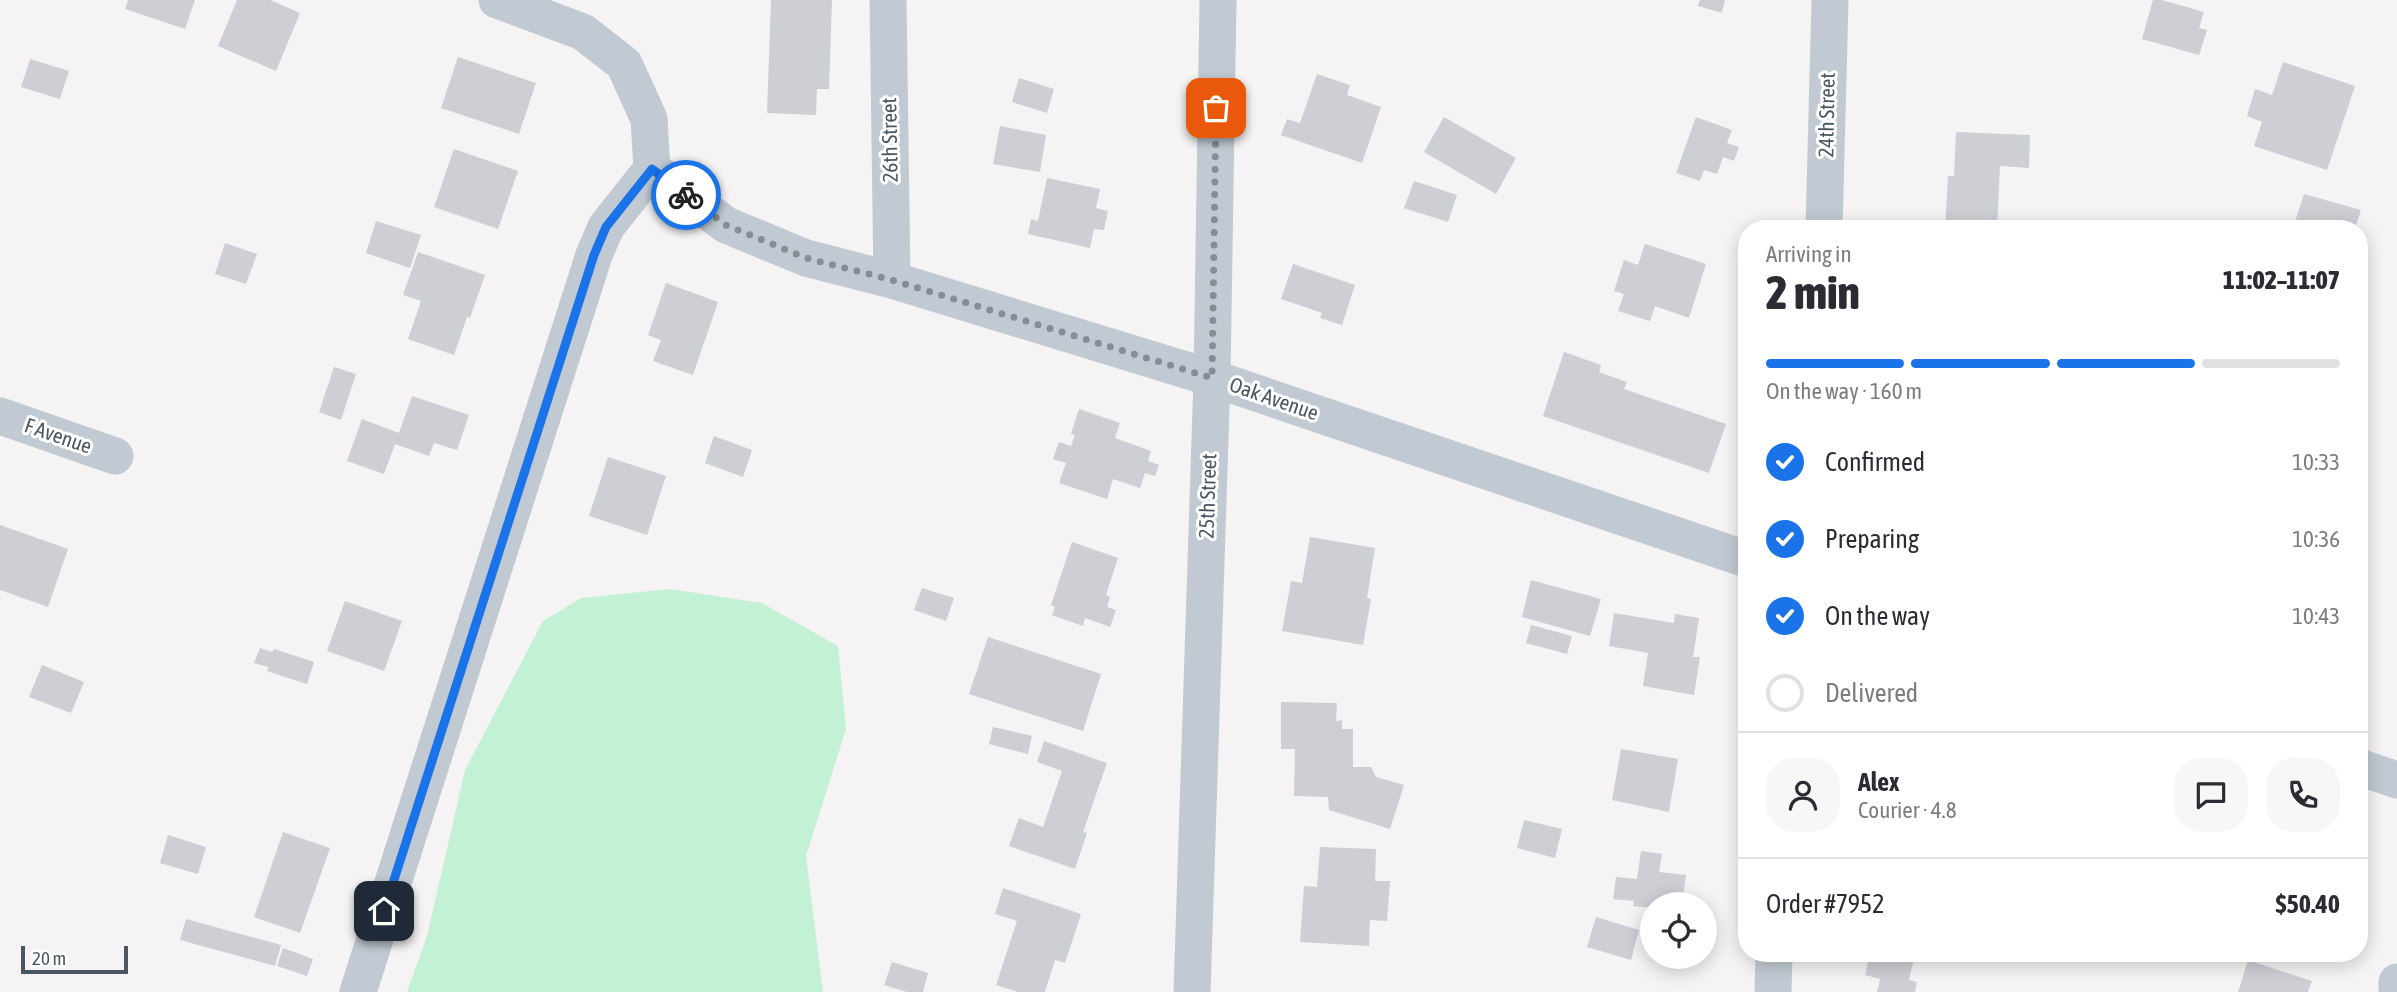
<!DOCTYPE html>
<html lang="en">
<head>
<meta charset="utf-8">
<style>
	body { margin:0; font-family:"Asap Condensed",sans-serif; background:#f7f7f7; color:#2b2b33; height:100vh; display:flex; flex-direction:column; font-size:26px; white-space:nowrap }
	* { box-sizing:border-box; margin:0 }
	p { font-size:23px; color:#7c7c81 }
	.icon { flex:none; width:38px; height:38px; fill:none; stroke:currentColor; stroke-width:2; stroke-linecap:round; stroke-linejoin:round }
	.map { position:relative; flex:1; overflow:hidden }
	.panel { position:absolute; left:1738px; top:220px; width:630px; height:742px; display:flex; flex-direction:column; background:#fff; border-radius:28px; box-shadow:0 4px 18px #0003 }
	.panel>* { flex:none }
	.controls { position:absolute; left:1640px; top:892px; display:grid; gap:14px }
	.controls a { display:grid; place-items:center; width:77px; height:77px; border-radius:50%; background:#fff; box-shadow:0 4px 18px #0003; font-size:35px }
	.scale { position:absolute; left:21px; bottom:18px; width:107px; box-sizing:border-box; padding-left:7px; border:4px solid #4a5661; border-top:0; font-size:19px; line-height:24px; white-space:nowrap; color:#4a5661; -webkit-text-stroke:5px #fff; paint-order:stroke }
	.pin { position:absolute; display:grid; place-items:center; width:60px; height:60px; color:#fff; margin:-30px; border-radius:14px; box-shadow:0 4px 10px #0006 }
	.courier { position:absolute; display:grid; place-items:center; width:70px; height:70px; margin:-35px; border:5px solid #1a73e8; border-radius:50%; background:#fff; color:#222; box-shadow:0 2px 9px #0007 }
	.summary em { font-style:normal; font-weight:800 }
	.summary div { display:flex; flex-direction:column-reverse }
	.summary { display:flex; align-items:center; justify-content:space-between; height:119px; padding:0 28px }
	h1 { font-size:46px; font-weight:800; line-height:52px }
	.bar { display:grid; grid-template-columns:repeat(4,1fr); gap:10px 7px; align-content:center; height:84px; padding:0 28px }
	.bar i { height:9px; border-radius:5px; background:#e1e1e2 }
	.bar .current { background:#1a73e8 }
	.bar p { grid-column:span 4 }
	.line { display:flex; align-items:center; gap:18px; padding:0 28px; border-top:2px solid #e1e1e2 }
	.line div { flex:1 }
	.round { display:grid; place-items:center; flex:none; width:74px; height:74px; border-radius:28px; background:#f7f7f7 }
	ol { padding:0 28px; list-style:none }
	li { display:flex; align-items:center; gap:21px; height:77px }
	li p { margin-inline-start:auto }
	li .icon { padding:7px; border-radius:50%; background:#1a73e8; color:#fff; stroke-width:4 }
	li:last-child { color:#7c7c81 }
	li i { width:38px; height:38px; border:4px solid #e1e1e2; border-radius:50% }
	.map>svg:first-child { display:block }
</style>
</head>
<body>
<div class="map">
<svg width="2397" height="992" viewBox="0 0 2397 992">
	<rect width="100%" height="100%" fill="#f5f3f3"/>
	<polygon fill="#c3f1d5" points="670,589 762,603 838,646 846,729 806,856 823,992 407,992 427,936 465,770 543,621 581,598"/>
	<g fill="#cdcfd5">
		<polygon points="128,0 195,0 185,29 125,9"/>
		<polygon points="237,0 270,0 300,13 276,71 218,46"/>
		<polygon points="771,0 832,0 829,89 817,89 816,115 767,113"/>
		<polygon points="1700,0 1725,0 1722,13 1698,6"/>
		<polygon points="2153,0 2162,0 2204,12 2199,28 2207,30 2199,55 2142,39"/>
		<polygon points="458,57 536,83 519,134 441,108"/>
		<polygon points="30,59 69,71 60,99 21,87"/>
		<polygon points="2283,62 2355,86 2327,170 2254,146 2262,122 2247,116 2255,89 2272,95"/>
		<polygon points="1317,74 1350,85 1347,95 1381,107 1362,163 1281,135 1287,119 1300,123"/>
		<polygon points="1019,78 1054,89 1047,113 1012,102"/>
		<polygon points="1444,117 1516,158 1496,194 1424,152"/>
		<polygon points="1696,117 1732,130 1727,143 1739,147 1734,161 1723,157 1717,174 1704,170 1700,181 1676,173"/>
		<polygon points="1000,126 1046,135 1040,172 993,164"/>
		<polygon points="1956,132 2030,135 2029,168 2000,166 1997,229 1945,229 1948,176 1954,176"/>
		<polygon points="454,149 518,171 498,229 434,207"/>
		<polygon points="1047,178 1100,189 1096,208 1108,211 1104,230 1094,229 1090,248 1028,234 1031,219 1038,221"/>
		<polygon points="1414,181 1457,195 1448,222 1404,208"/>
		<polygon points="2304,194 2361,210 2355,229 2277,229 2279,224 2293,228"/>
		<polygon points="376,221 421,235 410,268 366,253"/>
		<polygon points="225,243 257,254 246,284 215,274"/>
		<polygon points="1645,244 1706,264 1689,318 1655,306 1650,321 1618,311 1624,294 1614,291 1624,260 1638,265"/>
		<polygon points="418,252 485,275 470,318 467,317 454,355 408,339 421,301 403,295"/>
		<polygon points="1293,264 1355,285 1342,325 1320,318 1322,313 1281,299"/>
		<polygon points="666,283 718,302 693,375 653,361 661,340 648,335"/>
		<polygon points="1564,352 1601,365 1599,372 1627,382 1624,389 1726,424 1709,473 1543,416"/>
		<polygon points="334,367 356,374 341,420 319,412"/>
		<polygon points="412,396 469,415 457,450 434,443 429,456 395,444 384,474 347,461 362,419 399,433"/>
		<polygon points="1079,409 1120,423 1115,438 1151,451 1148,461 1159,465 1155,476 1145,473 1140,488 1113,479 1107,499 1059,483 1066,463 1053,459 1059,442 1071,446 1075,435 1071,434"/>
		<polygon points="714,436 752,450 743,477 705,463"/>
		<polygon points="608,457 666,476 647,535 589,516"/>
		<polygon points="0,525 68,549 48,607 0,590"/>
		<polygon points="1310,537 1375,548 1367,598 1371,599 1363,645 1282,631 1291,581 1302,583"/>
		<polygon points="1072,542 1118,558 1106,595 1110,597 1107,607 1116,610 1110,627 1085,618 1083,626 1052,615 1055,607 1051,605"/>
		<polygon points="1531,580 1601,599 1590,636 1522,617"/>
		<polygon points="922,588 954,598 946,621 914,610"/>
		<polygon points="345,601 402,621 384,671 327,651"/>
		<polygon points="1614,613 1674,623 1675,614 1699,618 1693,657 1700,657 1694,695 1643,686 1648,653 1609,646"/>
		<polygon points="1531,625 1572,636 1567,654 1526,643"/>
		<polygon points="988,637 1101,674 1083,731 969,694"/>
		<polygon points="260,648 272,652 274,649 314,662 307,684 267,671 268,667 254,663"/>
		<polygon points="42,665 84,682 71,713 29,697"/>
		<polygon points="1281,702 1337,703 1336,721 1342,720 1342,729 1353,729 1353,767 1371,767 1376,777 1404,785 1390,829 1329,810 1328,797 1294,796 1295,749 1281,749"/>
		<polygon points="993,727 1032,736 1028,754 989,744"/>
		<polygon points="1044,741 1107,763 1083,832 1087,833 1075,869 1009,846 1019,818 1043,827 1062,771 1037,762"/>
		<polygon points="1621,749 1678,759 1669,812 1612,800"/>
		<polygon points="1524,820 1562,829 1555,858 1517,848"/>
		<polygon points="283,832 330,848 300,933 254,917"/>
		<polygon points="168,835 206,847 198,874 160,863"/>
		<polygon points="1320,847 1376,849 1375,881 1390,881 1387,921 1370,920 1369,946 1300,942 1304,886 1317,887"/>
		<polygon points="1641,851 1662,854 1659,872 1686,875 1682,905 1652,905 1652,908 1633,906 1634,901 1613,899 1616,877 1637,879"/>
		<polygon points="1003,888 1081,914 1065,963 1055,960 1045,992 1018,992 996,985 1017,921 995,914"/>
		<polygon points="1596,917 1639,930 1631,960 1587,947"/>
		<polygon points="186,919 281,945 275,966 180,940"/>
		<polygon points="283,948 313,959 307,976 277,966"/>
		<polygon points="1870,954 1915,954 1909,980 1917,982 1915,992 1877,992 1880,979 1865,975"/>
		<polygon points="2248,960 2312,981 2308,992 2238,992"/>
		<polygon points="892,962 928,973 923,992 907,992 884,985"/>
	</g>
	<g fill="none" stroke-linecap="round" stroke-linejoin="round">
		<g stroke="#c1cad2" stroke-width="37">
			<polyline points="888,0 892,280"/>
			<polyline points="652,169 726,225 806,258 892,280 1212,378 1746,559"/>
			<polyline points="1824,229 1830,0"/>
			<polyline points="0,416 115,456"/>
			<polyline points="2359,767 2397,780"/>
			<polyline points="358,992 594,255 606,227 652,169 649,119 624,64 583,32 497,0"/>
			<polyline points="1192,992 1212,378 1218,0"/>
			<polyline points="1773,992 1774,954"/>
			<polyline points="2397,992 2397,982"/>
		</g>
	</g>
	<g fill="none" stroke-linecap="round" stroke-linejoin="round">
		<polyline stroke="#868d94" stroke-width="7" stroke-dasharray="0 12.6" points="686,195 726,225 806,258 892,280 1212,378 1216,108"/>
		<polyline stroke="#1a73e8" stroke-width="9" points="384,911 594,255 606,227 652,169 686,195"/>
	</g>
	<g text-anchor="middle" stroke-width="6" stroke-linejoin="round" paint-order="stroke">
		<g font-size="21" fill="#4a5661" stroke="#fff">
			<text transform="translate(1827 115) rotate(-89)" y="7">24th Street</text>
			<text transform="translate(890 140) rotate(-91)" y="7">26th Street</text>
			<text transform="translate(1274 399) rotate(19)" y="7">Oak Avenue</text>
			<text transform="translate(58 436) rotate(19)" y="7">F Avenue</text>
			<text transform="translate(1208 496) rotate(-88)" y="7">25th Street</text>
		</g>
	</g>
</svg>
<div class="controls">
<a><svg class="icon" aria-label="locate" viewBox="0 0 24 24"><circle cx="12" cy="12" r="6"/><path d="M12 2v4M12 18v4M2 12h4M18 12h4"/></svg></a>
</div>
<div class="scale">20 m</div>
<div class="pin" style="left:1216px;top:108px;background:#ea580c"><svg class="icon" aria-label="bag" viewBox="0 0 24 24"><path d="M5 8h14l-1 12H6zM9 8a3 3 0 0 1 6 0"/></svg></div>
<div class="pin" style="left:384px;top:911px;background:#1f2937"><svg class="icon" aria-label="home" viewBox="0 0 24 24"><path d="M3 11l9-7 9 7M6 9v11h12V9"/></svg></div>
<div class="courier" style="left:686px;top:195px"><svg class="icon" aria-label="bike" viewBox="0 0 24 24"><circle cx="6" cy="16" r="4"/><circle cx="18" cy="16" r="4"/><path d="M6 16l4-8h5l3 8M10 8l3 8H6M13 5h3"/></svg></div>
<section class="panel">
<div class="summary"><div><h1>2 min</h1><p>Arriving in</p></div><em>11:02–11:07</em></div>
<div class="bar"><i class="current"></i><i class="current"></i><i class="current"></i><i></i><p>On the way · 160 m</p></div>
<ol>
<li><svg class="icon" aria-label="check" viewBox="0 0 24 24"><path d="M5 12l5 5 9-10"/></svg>Confirmed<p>10:33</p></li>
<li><svg class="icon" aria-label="check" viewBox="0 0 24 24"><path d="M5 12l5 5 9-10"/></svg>Preparing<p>10:36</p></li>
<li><svg class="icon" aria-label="check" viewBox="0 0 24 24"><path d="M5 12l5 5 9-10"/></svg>On the way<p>10:43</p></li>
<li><i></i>Delivered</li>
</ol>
<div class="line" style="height:126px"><a class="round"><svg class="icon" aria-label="person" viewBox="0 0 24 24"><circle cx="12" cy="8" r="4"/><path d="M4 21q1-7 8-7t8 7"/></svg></a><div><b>Alex</b><p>Courier · 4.8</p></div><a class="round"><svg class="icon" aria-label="chat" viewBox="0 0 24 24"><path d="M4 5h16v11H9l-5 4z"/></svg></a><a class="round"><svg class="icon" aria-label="phone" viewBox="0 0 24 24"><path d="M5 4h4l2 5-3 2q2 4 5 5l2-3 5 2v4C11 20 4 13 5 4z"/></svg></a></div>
<div class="line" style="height:91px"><div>Order #7952</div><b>$50.40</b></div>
</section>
</div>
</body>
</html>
